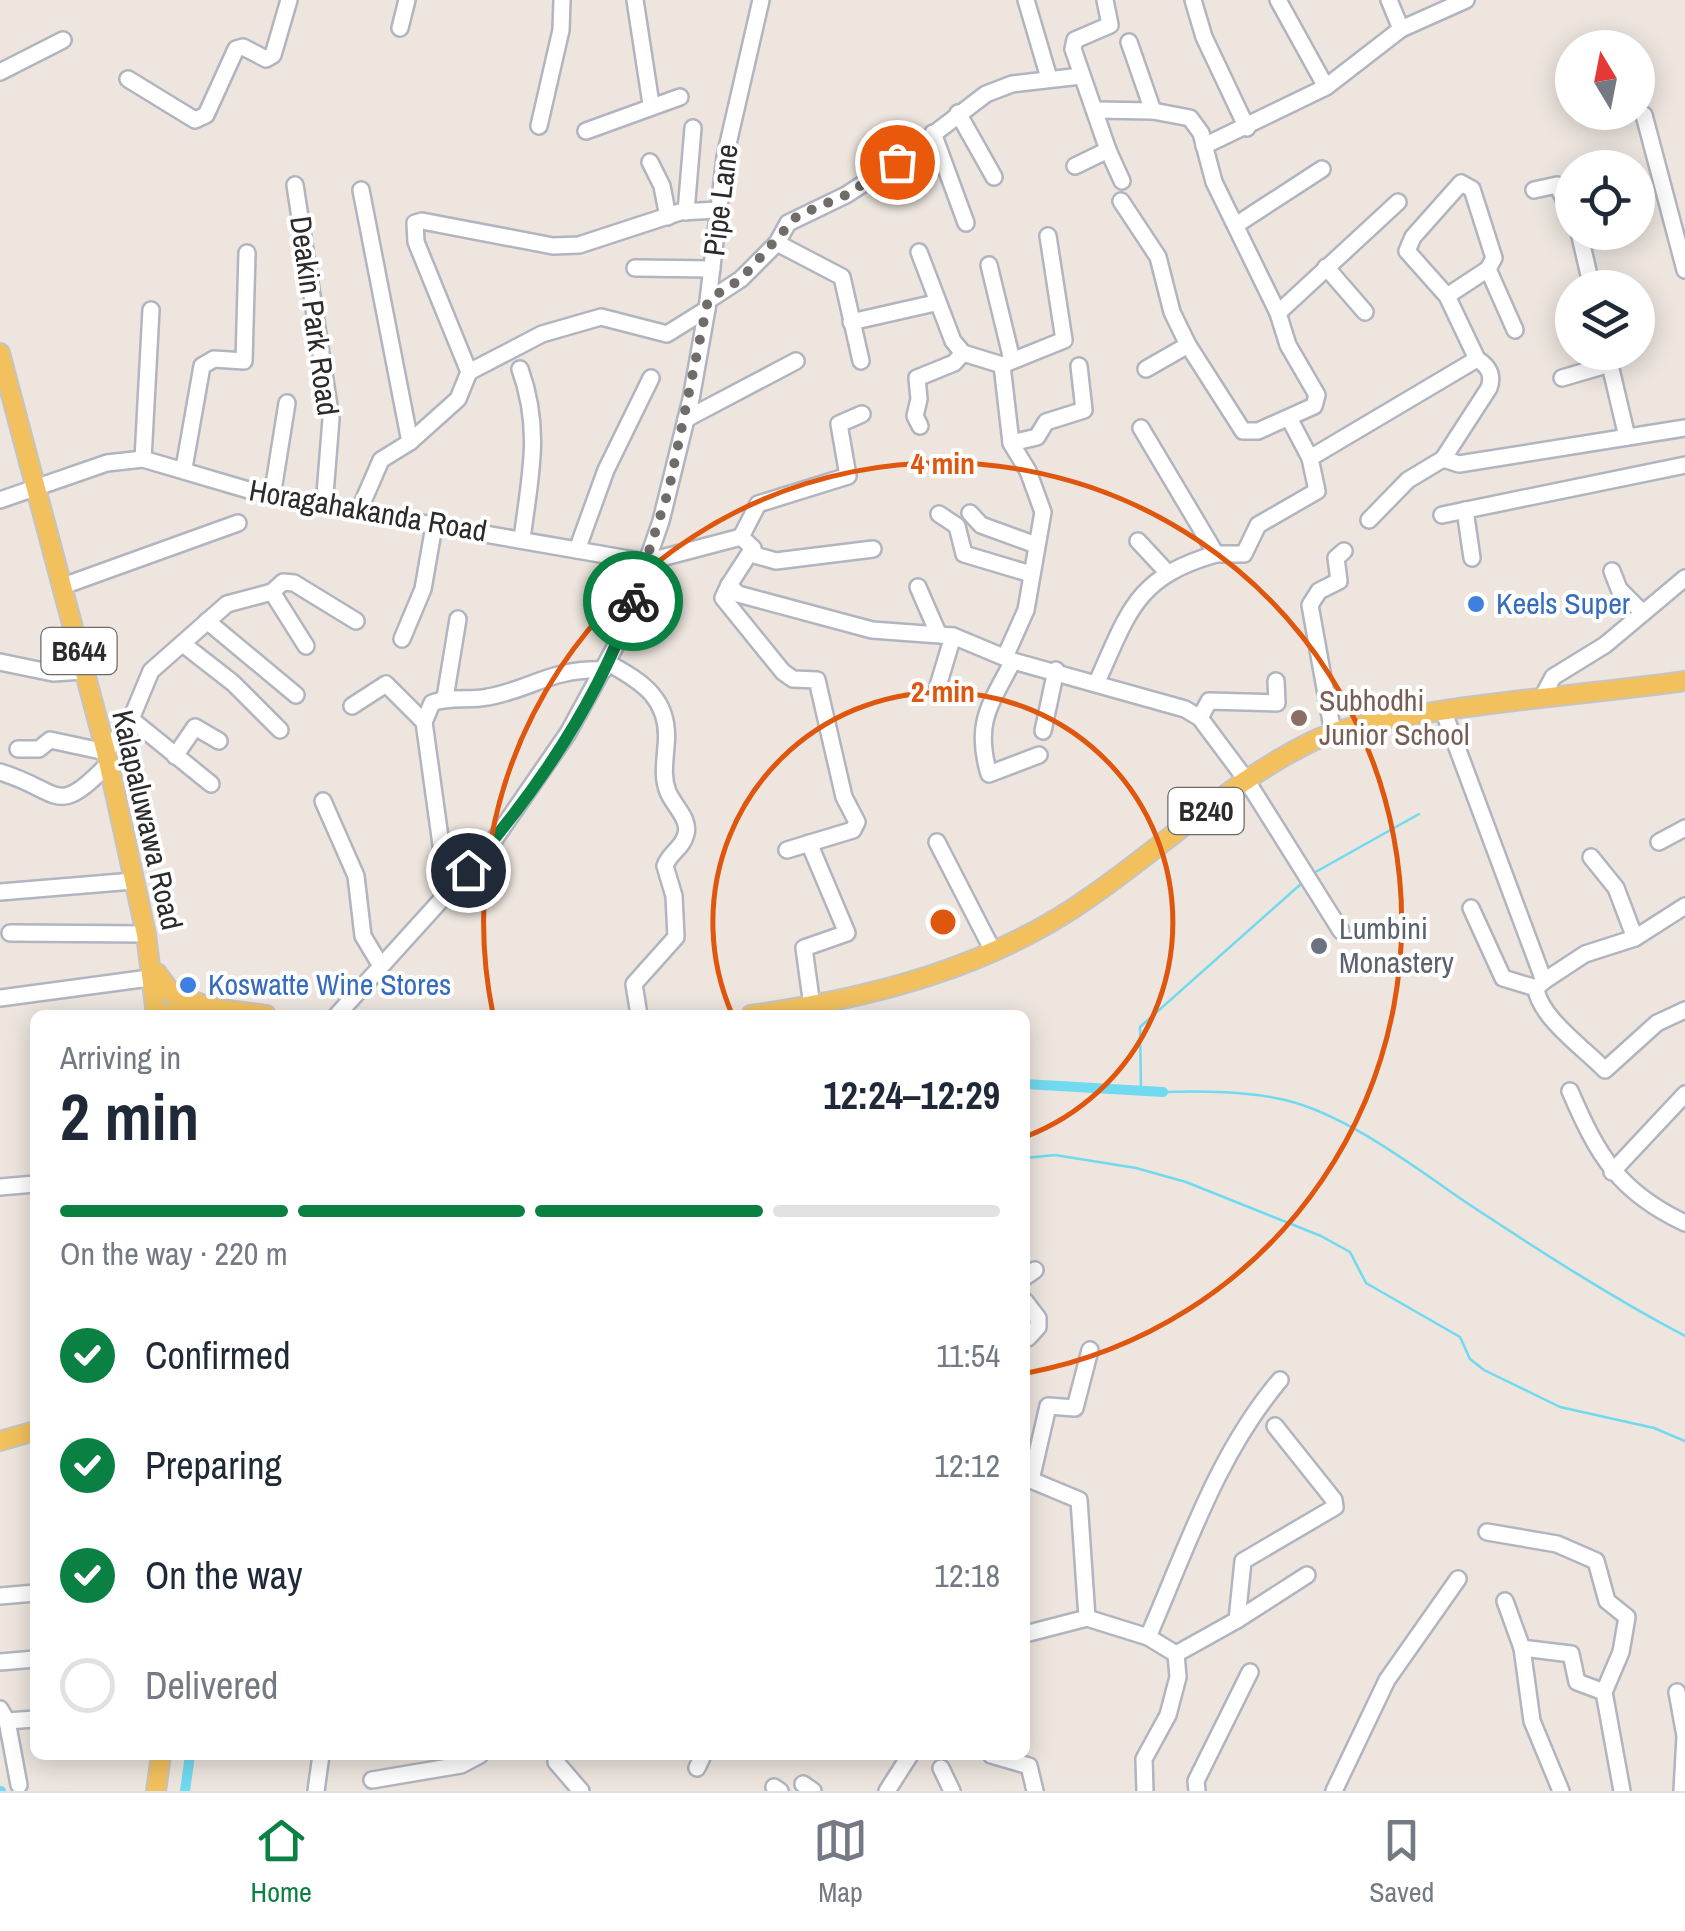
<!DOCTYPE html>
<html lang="en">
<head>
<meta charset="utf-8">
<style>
	body { margin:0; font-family:"Archivo Narrow",sans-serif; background:#f2f2f3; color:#1f2937; height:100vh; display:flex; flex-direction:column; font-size:38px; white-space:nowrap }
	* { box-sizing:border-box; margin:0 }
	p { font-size:32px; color:#747a83 }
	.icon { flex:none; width:55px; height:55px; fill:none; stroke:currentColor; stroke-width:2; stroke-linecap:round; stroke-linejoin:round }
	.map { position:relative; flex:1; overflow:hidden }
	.side { position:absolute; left:30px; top:1010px; width:1000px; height:750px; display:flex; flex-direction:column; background:#fff; border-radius:15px; box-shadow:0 5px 25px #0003 }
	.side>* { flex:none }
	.needle { width:65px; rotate:350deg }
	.tools { position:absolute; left:1555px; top:30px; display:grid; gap:20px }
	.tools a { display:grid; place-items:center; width:100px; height:100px; border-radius:50%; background:#fff; box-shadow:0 5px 25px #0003; font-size:50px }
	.pin { position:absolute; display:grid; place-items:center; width:85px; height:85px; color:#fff; margin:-42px; border:5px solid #fff; border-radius:50%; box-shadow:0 2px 10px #0007 }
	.courier { position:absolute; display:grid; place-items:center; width:100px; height:100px; margin:-50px; border:8px solid #0b8043; border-radius:50%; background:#fff; color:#222; box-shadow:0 2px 12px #0007 }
	.overview em { font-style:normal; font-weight:700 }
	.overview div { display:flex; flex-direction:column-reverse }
	.overview { display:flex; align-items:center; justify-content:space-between; height:170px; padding:0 30px }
	h1 { font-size:65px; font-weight:700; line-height:75px }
	.bar { display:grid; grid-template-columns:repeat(4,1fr); gap:15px 10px; align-content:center; height:120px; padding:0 30px }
	.bar i { height:12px; border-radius:8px; background:#e0e1e3 }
	.bar .current { background:#0b8043 }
	.bar p { grid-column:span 4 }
	ol { padding:0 30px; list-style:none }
	li { display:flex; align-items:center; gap:30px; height:110px }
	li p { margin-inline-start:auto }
	li .icon { padding:10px; border-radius:50%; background:#0b8043; color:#fff; stroke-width:4 }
	li:last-child { color:#747a83 }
	li i { width:55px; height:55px; border:5px solid #e0e1e3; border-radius:50% }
	.dock { display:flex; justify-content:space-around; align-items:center; height:140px; border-top:2px solid #e0e1e3; background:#fff; font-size:28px; color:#747a83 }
	.dock a { display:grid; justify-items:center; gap:5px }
	.dock .current { color:#0b8043 }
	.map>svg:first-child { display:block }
</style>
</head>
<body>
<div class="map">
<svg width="1685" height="1791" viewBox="0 0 1685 1791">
	<rect width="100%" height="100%" fill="#ede5de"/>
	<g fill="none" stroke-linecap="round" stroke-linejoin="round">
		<g stroke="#70daf0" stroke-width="2.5">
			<polyline points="1312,874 1419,814"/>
			<polyline points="1141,1089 1140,1027 1302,883"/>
			<path d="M1163 1092C1203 1091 1246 1091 1285 1100 1348 1115 1417 1169 1470 1205 1540 1251 1611 1297 1685 1336"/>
			<polyline points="1025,1158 1055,1155 1136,1168 1186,1182 1321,1236 1350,1252 1366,1283 1460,1337 1470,1359 1484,1370 1560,1407 1654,1428 1685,1441"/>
		</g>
		<g stroke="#70daf0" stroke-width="10">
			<polyline points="1025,1084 1163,1092"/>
			<polyline points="0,1791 1,1791"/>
			<polyline points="185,1791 190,1755"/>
		</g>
		<defs>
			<g id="minor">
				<polyline points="635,0 651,104"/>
				<polyline points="1026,0 1049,78"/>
				<polyline points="1193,0 1204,37 1247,128"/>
				<polyline points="1278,0 1326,87"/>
				<polyline points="1389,0 1401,29"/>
				<polyline points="400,28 407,0"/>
				<polyline points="1129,42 1153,111"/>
				<polyline points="0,72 63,40"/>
				<polyline points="128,79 195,120 206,115 236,49 243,47 266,59 273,55 289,0"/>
				<polyline points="1095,110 1153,111 1190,118 1201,133 1214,182 1278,313 1288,345 1317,395 1314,406 1258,431 1243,431 1188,345 1172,312 1158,257 1121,201"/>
				<polyline points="958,113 994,177"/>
				<polyline points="1644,115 1685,270"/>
				<polyline points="539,126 561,30 562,0"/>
				<polyline points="586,131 680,97"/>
				<polyline points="933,133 966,223"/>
				<polyline points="1204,146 1326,87 1401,29 1466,0"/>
				<polyline points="1108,150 1122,181"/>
				<polyline points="650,162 662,186 668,217"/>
				<polyline points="1075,166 1108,150 1073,49 1075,40 1110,25 1105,0"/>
				<polyline points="295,185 331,419 324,507"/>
				<polyline points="361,190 410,442"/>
				<polyline points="1534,190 1557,185 1572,215"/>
				<polyline points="686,212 693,128"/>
				<polyline points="1236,225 1322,169"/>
				<polyline points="1579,232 1592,288"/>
				<polyline points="777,243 842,277 861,361"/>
				<polyline points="919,252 953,341 963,353 1002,365"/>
				<polyline points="989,265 1012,360"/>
				<polyline points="1326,267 1365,312"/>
				<polyline points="635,268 712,269"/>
				<polyline points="1488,269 1515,330"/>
				<polyline points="1447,296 1488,269 1494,258 1472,189 1461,183 1413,237 1407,251 1447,296 1477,359"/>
				<polyline points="709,300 741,279 777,243 788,223 846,195 897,162 986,94 1012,84 1081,76"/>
				<polyline points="1278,313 1398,202"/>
				<polyline points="851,322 935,303"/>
				<polyline points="1607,352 1627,437"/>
				<path d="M520 369C542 430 530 476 522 539"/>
				<polyline points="1146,369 1188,345"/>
				<polyline points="469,372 416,242 415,223 422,221 553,246 579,245 680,212 718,210"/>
				<polyline points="1562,378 1610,364"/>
				<polyline points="1289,418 1310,458"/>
				<polyline points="686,419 796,361"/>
				<polyline points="920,426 915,416 919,399 917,378 954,363 963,353"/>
				<path d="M1141 428 1216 554H1244L1258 525 1317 491 1310 458 1477 359C1488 366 1494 374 1489 388L1443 459 1408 480 1369 520"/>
				<polyline points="1011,443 1037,437 1046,422 1084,410 1079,366"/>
				<polyline points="143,459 151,310"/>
				<polyline points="1443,459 1459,464 1685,428"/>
				<polyline points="184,468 202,366 214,359 244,361 247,253"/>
				<polyline points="272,497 287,403"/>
				<polyline points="0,500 107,463 143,459 272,497 646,562 741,537 753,548 729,585 738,594 872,630 953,636 1013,661 1185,709 1200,718 1247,781 1341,931"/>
				<polyline points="1465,510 1472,558"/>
				<polyline points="358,513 381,460 410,442 458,399 469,372 542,334 601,317 667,334 707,309"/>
				<polyline points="970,513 981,525 1036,545"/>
				<polyline points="939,514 957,526 964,554 1031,574"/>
				<polyline points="1442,515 1685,465"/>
				<polyline points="741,537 758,504 848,476 839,424 862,414"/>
				<polyline points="1138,541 1166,571"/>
				<polyline points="577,550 606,470 651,378"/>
				<polyline points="751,554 776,561 873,549"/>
				<polyline points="1612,571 1619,589 1643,613"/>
				<polyline points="729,585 723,598 783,672 793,679 817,680 844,797 857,822 853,830 787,850"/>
				<polyline points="63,586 238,523"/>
				<polyline points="918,587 938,633"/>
				<polyline points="272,592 306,646"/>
				<polyline points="207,621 296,695"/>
				<polyline points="402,639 423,589 434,526"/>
				<polyline points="183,644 233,683 280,730"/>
				<polyline points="1005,657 1026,610 1043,512 1028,471 1011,443 1002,365 1064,340 1048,236"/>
				<path d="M1013 661C990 705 974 723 989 774L1039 755"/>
				<polyline points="0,662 53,673 84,671"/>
				<path d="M608 663C643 682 671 700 666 746 665 762 662 777 668 792 674 806 690 819 686 834 683 848 669 853 665 866L674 896 676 937 634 984 639 1015"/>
				<path d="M1097 682C1129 611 1136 577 1216 554"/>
				<polyline points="938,686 953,636"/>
				<polyline points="1543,696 1553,677 1605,645 1685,578"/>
				<polyline points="445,698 458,619"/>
				<polyline points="352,706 386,684 424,722 448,895"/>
				<polyline points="1443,710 1544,981 1536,988 1503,978 1471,908"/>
				<polyline points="1200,718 1209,701 1277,703 1276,681"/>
				<polyline points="131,719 211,784"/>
				<path d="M424 722 432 703C450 696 469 701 488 697 532 689 551 668 604 670"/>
				<polyline points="1043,731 1056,670"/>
				<polyline points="1333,733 1310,605 1319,591 1339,581 1336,558 1344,551"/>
				<polyline points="18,749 39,749 50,740 106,752 131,719 151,671 227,604 272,592 283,582 294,583 356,621"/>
				<polyline points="175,756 195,727 219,741"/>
				<path d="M0 772C62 791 55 819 108 764"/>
				<polyline points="323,801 356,876 363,936 381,966"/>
				<polyline points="937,842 993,951"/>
				<polyline points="1659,842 1685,828"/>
				<polyline points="809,843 847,933 804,948 812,1006"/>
				<polyline points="1591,857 1616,888 1635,938"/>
				<polyline points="0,892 133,881"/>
				<polyline points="10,933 146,934"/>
				<polyline points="1544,981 1585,954 1635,938 1685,906"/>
				<path d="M1536 988C1539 1017 1585 1049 1605 1070L1657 1023 1685 1010"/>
				<polyline points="0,998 149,978"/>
				<polyline points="337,1015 490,846 568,733 621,636 661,521 691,399 707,309 725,157 761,0"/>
				<path d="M1570 1091C1598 1156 1619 1192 1685 1223"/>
				<polyline points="1612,1172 1685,1094"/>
				<polyline points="0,1187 35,1184"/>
				<polyline points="1025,1277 1035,1270"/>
				<polyline points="1025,1301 1038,1318 1038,1327 1028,1338"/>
				<polyline points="1487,1532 1557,1544 1596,1561 1607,1601 1627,1617 1621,1652 1604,1692"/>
				<polyline points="0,1596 35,1593"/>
				<polyline points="1505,1601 1522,1648 1532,1721 1561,1791"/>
				<polyline points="1087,1618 1079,1500 1031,1480 1048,1406 1075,1408 1090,1350"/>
				<polyline points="1237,1620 1307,1575"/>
				<polyline points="1025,1634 1087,1618 1148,1637 1176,1654"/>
				<path d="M1148 1637C1186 1550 1217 1454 1280 1380"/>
				<polyline points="1522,1648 1571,1654 1577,1682 1604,1692 1622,1791"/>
				<polyline points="1176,1654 1237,1620 1243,1561 1335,1507 1334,1500 1275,1426"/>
				<polyline points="0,1662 35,1659"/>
				<polyline points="1677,1692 1685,1736 1682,1791"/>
				<polyline points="0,1709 7,1721 19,1785"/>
				<polyline points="7,1721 35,1719"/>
				<polyline points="556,1755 556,1762 581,1791"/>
				<polyline points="991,1755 1029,1766 1035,1791"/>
				<polyline points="697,1768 703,1755"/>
				<polyline points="941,1768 952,1791"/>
				<polyline points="372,1780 461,1765 480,1755"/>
				<polyline points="803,1784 813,1791"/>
				<polyline points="774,1787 780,1791"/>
				<polyline points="316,1791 321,1755"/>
				<polyline points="887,1791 910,1755"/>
				<polyline points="1145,1791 1144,1759 1168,1715 1178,1677 1176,1654"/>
				<polyline points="1197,1791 1196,1781 1250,1672"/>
				<polyline points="1334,1791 1387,1680 1458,1579"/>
			</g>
			<g id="major">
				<polyline points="0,353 106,752 146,934 156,1015"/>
				<polyline points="157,973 173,995 199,1003"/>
				<polyline points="163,1015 198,1006 266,1015"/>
				<path d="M751 1015C871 998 990 968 1090 897 1164 846 1232 780 1313 741 1344 726 1381 721 1415 715 1505 699 1595 694 1685 681"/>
				<polyline points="0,1441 35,1431"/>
				<polyline points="156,1791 161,1755"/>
			</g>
		</defs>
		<use href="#minor" stroke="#b1b5bf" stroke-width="20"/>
		<use href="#major" stroke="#c4c4c4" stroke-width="22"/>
		<use href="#minor" stroke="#fff" stroke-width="15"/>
		<use href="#major" stroke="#f2c15e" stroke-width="18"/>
	</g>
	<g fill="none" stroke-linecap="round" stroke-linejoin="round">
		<polyline stroke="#6f6c6a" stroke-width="10" stroke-dasharray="0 18" points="633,601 669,489 708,300 741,279 797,216 846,195 897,162"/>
		<path stroke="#0b8043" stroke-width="12" d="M468 870C536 792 599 699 633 601"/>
	</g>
	<g fill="none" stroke="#df570e" stroke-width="5">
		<path d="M732 1014A230 230 0 1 1 1025 1137"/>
		<path d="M493 1014A459 459 0 1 1 1027 1373"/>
	</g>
	<g fill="#3f7fe0" stroke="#fff" stroke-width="4">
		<circle cx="1476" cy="604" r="10"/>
		<circle cx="188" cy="985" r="10"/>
	</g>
	<circle fill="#8d6e63" stroke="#fff" stroke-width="4" cx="1299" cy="718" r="10"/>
	<circle fill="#6b7280" stroke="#fff" stroke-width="4" cx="1319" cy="946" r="10"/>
	<g text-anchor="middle" stroke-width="8" stroke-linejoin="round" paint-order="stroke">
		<g fill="#fff" stroke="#6b6b6b" stroke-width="2.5">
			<rect x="41.5" y="628" width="75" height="46" rx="8"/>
			<rect x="1168.5" y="788" width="75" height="46" rx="8"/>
		</g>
		<g font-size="28" font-weight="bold" fill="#2b2b2b">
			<text x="79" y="661">B644</text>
			<text x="1206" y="821">B240</text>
		</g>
		<g font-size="30" fill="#2b2b2b" stroke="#fff">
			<text transform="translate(721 200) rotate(-83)" y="10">Pipe Lane</text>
			<text transform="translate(314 316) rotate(82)" y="10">Deakin Park Road</text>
			<text transform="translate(368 511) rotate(10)" y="10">Horagahakanda Road</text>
			<text transform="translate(147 820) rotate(77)" y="10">Kalapaluwawa Road</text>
		</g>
		<g font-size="30" fill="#366cbe" stroke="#fff" text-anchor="start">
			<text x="1496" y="614">Keels Super</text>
			<text x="208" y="995">Koswatte Wine Stores</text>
		</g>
		<g font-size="30" fill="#785e54" stroke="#fff" text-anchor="start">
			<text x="1319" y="711">Subhodhi<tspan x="1319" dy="34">Junior School</tspan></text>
		</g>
		<g font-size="30" fill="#5b616d" stroke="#fff" text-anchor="start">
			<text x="1339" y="939">Lumbini<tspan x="1339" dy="34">Monastery</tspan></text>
		</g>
	</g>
	<circle cx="943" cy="922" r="15" fill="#df570e" stroke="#fff" stroke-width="5"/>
	<g font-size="30" text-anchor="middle" font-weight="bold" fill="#df570e" stroke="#fff" stroke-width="8" stroke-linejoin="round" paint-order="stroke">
		<text x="943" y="474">4 min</text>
		<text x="943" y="702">2 min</text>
	</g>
</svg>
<div class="tools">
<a><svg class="needle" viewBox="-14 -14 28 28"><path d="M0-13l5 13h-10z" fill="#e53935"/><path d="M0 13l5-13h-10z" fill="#747a83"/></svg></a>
<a><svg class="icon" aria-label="locate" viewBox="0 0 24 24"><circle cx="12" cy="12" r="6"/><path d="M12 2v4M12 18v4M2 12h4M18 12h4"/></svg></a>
<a><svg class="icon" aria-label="layers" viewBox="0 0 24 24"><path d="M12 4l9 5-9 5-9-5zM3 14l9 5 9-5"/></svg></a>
</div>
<div class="pin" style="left:897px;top:162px;background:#ea580c"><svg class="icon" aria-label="bag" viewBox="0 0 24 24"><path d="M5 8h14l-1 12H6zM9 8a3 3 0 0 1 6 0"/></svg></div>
<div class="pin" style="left:468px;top:870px;background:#1f2937"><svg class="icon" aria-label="home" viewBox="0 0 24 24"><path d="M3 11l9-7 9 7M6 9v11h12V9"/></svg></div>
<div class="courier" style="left:633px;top:601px"><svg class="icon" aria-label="bike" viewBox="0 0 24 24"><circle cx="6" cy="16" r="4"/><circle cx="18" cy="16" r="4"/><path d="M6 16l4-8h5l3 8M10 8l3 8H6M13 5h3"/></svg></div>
<section class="side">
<div class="overview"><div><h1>2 min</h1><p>Arriving in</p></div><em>12:24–12:29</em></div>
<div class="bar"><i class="current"></i><i class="current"></i><i class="current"></i><i></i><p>On the way · 220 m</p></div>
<ol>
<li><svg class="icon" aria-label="check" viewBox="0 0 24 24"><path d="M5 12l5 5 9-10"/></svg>Confirmed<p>11:54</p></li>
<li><svg class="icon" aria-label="check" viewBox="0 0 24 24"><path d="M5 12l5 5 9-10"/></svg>Preparing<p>12:12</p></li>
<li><svg class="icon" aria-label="check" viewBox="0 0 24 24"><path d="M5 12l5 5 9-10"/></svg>On the way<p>12:18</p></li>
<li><i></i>Delivered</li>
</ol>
</section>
</div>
<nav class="dock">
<a class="current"><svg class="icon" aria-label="home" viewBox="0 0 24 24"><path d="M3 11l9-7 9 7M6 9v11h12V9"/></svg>Home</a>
<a><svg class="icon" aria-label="map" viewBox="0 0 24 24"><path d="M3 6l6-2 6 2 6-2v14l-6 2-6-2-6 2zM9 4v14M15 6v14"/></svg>Map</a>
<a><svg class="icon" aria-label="saved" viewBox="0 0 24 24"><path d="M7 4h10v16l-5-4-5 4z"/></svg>Saved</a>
</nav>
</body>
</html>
